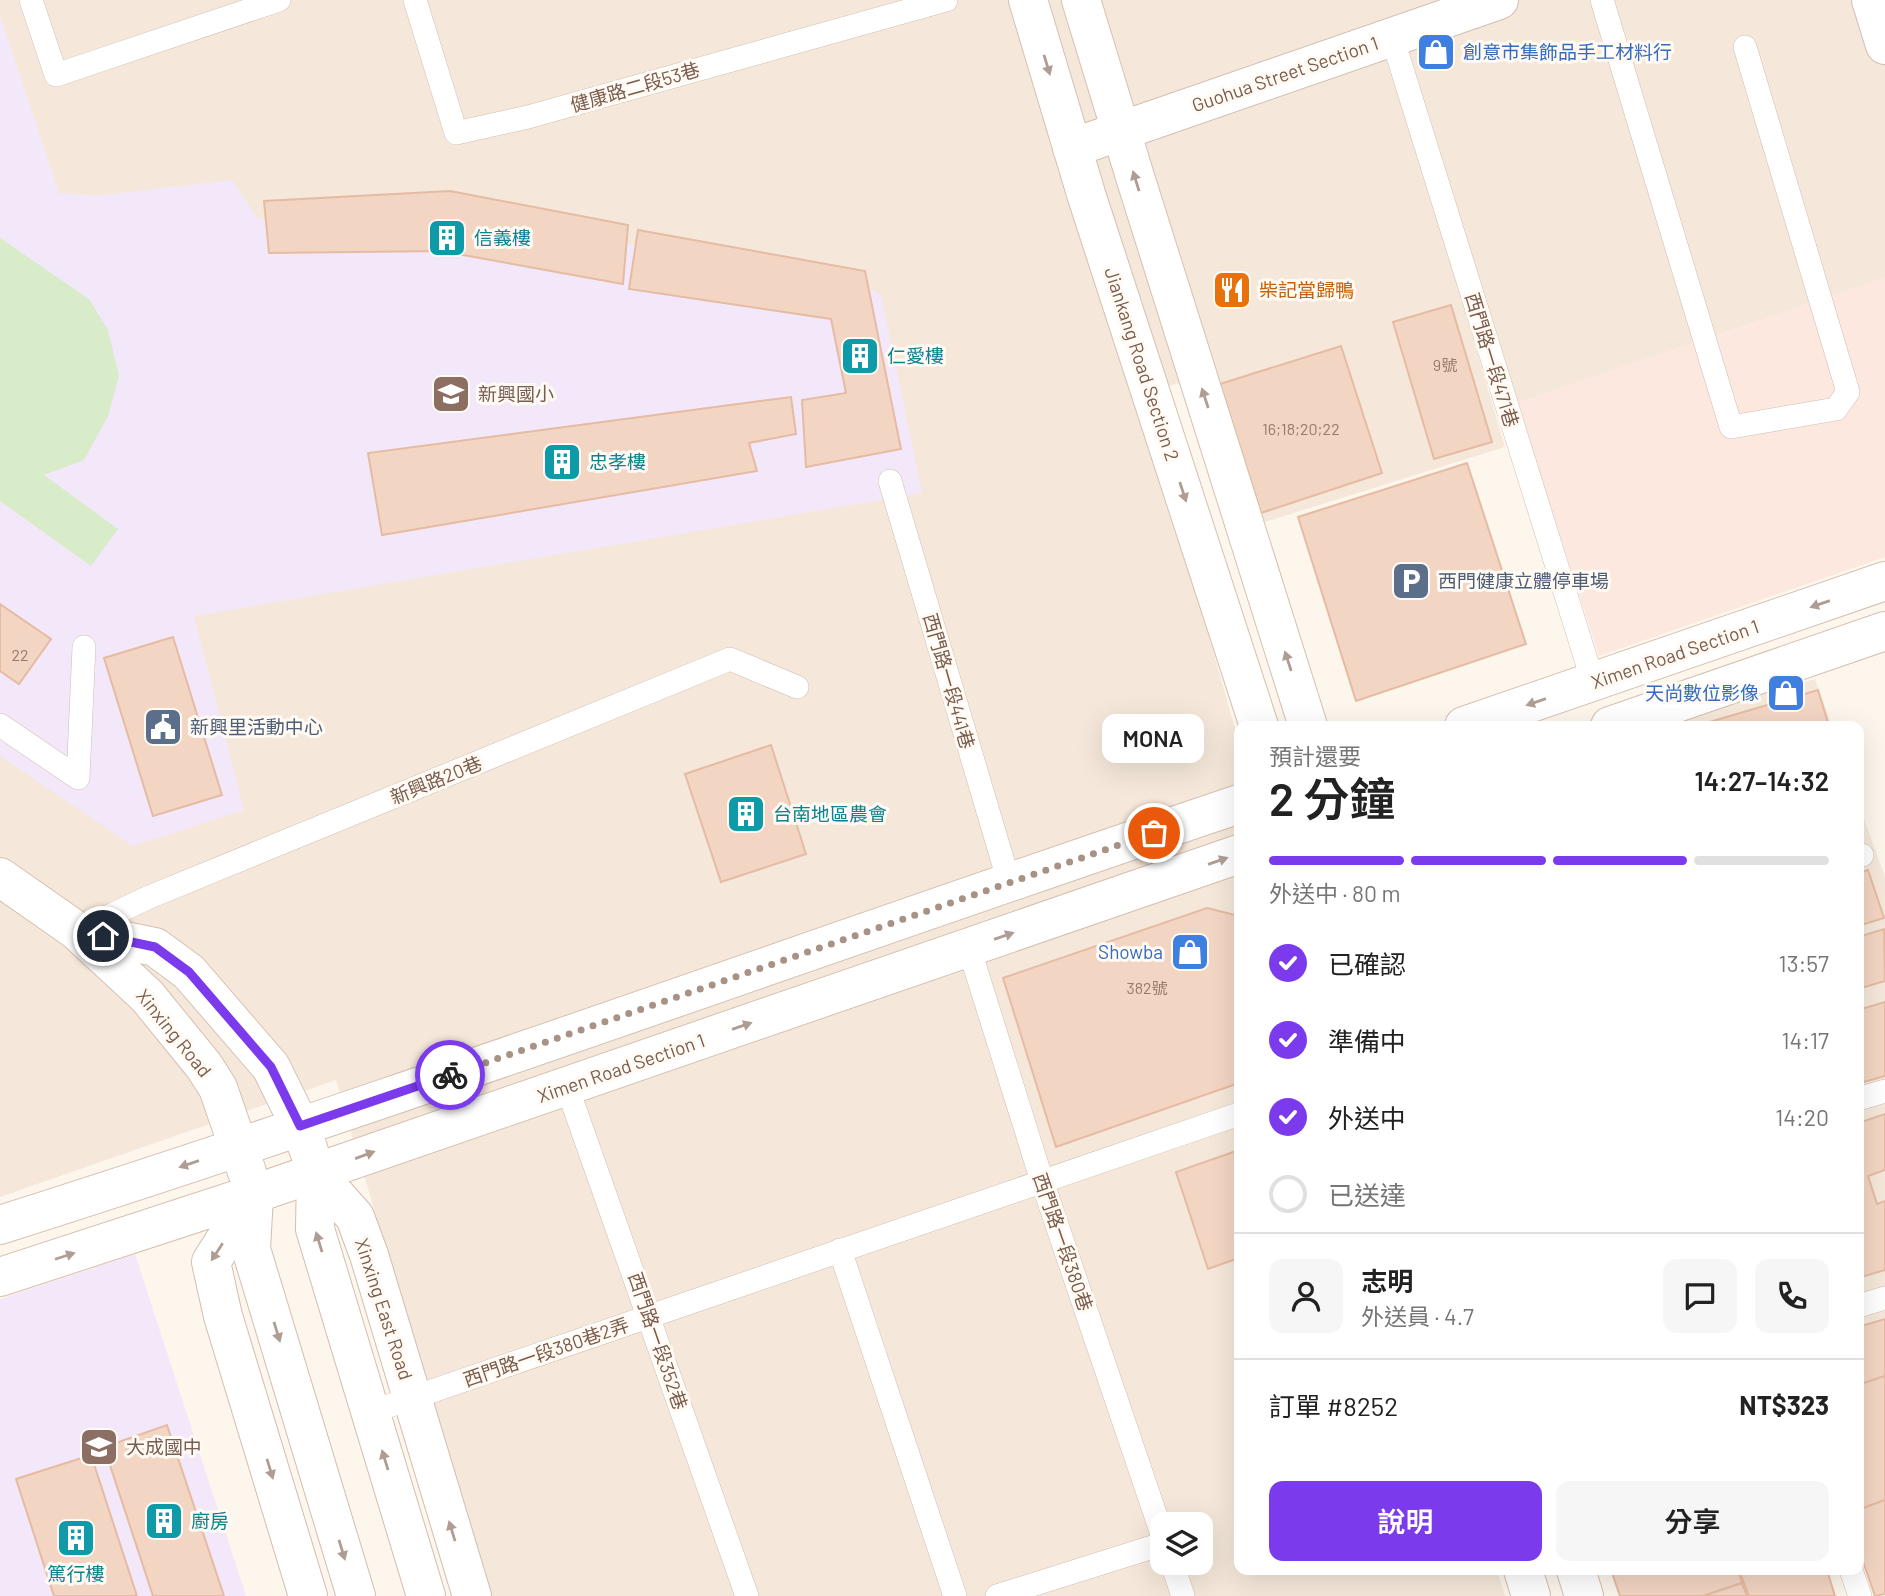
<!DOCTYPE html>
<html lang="zh-TW">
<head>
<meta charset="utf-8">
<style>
	body { margin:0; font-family:Barlow,"Noto Sans TC",sans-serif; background:#f6f6f6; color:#222; height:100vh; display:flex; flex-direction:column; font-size:26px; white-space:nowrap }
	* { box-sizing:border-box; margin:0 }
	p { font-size:23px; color:#767676 }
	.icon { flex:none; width:38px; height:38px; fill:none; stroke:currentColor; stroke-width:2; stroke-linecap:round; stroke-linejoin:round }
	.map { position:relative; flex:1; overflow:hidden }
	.panel { position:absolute; left:1234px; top:721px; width:630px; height:854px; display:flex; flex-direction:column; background:#fff; border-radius:14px; box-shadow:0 7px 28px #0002 }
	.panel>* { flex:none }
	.tools { position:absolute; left:1150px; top:1512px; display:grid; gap:14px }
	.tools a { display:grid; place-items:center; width:63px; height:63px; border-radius:14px; background:#fff; box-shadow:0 7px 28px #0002; font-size:35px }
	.pin { position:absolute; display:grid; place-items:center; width:60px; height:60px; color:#fff; margin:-30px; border:4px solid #fff; border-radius:50%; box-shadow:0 2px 7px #0007 }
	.courier { position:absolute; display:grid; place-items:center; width:70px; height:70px; margin:-35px; border:5px solid #7c3aed; border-radius:50%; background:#fff; color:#222; box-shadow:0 2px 9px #0007 }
	.bubble { position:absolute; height:49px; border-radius:14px; background:#fff; box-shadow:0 7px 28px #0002; font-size:23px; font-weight:600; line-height:49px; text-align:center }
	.head em { font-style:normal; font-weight:600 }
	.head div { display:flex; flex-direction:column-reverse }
	.head { display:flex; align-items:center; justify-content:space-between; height:119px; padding:0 35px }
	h1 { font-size:46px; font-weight:600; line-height:52px }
	.bar { display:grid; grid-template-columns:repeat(4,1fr); gap:10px 7px; align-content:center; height:84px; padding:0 35px }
	.bar i { height:9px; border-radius:5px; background:#e0e0e0 }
	.bar .active { background:#7c3aed }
	.bar p { grid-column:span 4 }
	.line { display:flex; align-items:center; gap:18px; padding:0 35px; border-top:2px solid #e0e0e0 }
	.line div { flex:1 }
	.round { display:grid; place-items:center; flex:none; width:74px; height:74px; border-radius:14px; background:#f6f6f6 }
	ol { padding:0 35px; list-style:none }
	li { display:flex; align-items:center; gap:21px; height:77px }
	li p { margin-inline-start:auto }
	li .icon { padding:7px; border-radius:50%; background:#7c3aed; color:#fff; stroke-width:4 }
	li:last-child { color:#767676 }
	li i { width:38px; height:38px; border:4px solid #e0e0e0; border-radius:50% }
	.primary-button { display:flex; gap:14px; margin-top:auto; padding:14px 35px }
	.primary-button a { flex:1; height:80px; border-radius:14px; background:#7c3aed; color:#fff; font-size:28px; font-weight:600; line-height:80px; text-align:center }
	.primary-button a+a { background:#f6f6f6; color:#222 }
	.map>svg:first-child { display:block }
</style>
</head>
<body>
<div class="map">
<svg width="1885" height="1596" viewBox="0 0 1885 1596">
	<rect width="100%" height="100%" fill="#fdf6ec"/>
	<g fill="#f5e8da" fill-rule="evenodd">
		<path d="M0 0H1885V278L1517 403 1459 291 1505 447 1249 527 1204 375 1141 395 1239 743V1570H1497L1505 1596H488L336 1080 0 1197ZM1162 1524H1200V1563H1162Z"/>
		<polygon points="1815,679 1832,726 1649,726"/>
		<polygon points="1858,802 1885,877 1885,1354 1858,1362"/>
	</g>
	<polygon fill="#fde8e0" points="1885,278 1885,557 1599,656 1517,403"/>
	<g fill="#f3e8fa">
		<polygon points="0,15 59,193 96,196 232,180 258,219 462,212 869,289 881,295 922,493 194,616 244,810 133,846 0,756"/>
		<polygon points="135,1254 246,1596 0,1596 0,1299"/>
	</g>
	<polygon fill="#d8ecc9" points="0,238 89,299 108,330 119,376 108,416 84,460 44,475 118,529 91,566 0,501"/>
	<g fill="#f3d5c3" stroke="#e6bba3" stroke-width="2">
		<polygon points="450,191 628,225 623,284 441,251 269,253 264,201"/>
		<polygon points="638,230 865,271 901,449 806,467 802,400 846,393 831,319 629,289"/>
		<polygon points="1451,305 1492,442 1434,459 1393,322"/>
		<polygon points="1341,346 1382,473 1261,513 1220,384"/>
		<polygon points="791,397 796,434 749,443 757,471 382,535 368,453"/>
		<polygon points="1467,463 1526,644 1356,701 1298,517"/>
		<polygon points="0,604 51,639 19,684 0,671"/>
		<polygon points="173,637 222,795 153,816 104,658"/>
		<polygon points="1818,690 1829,726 1696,726"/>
		<polygon points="771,745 806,854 721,882 685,774"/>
		<polygon points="1868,870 1884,918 1858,926 1858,873"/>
		<polygon points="1207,908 1239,916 1239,1083 1056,1147 1003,978"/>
		<polygon points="1884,929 1885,981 1858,989 1858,937"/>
		<polygon points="1885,1002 1885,1076 1864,1082 1858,1064 1858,1010"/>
		<polygon points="1885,1114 1885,1170 1868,1176 1877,1204 1885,1201 1885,1270 1858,1278 1858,1123"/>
		<polygon points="1239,1150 1239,1258 1208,1269 1176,1172"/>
		<polygon points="1885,1319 1885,1376 1858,1385 1858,1327"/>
		<polygon points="1885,1376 1885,1500 1858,1510 1858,1385"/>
		<polygon points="167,1425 224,1596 153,1596 104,1447"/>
		<polygon points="91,1455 137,1596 54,1596 16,1479"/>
		<polygon points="1885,1500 1885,1594 1875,1596 1858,1547 1858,1510"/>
		<polygon points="1611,1570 1738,1570 1742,1583 1703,1596 1620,1596"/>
		<polygon points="1739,1570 1827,1570 1835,1596 1749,1596"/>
		<polygon points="1742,1583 1747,1596 1703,1596"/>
	</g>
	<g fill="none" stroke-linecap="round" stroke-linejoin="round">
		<defs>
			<g id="lane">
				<polyline points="31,0 56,75 279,0"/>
				<polyline points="415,0 456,133 528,117 946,0"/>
				<polyline points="1602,0 1731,427 1836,409 1848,392 1745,47"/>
				<polyline points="1392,37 1593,682"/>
				<polyline points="890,481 1009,882"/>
				<polyline points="0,725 78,778 84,647"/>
				<polyline points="1858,856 1862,855"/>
				<polyline points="80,930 147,898 730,659 797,687"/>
				<polyline points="969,948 1042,1181 1162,1534"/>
				<polyline points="567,1087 747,1596"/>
				<polyline points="1858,1099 1885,1091"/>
				<polyline points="840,1250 955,1596"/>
				<polyline points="1858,1306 1885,1298"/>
				<polyline points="371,1412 1239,1114"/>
				<polyline points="1172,1563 1183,1596"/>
				<polyline points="1851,1570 1860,1596"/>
				<polyline points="997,1596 1162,1544"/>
			</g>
			<g id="street">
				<polyline points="1871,0 1885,45"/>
				<polyline points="1072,148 1499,0"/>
				<polyline points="316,1173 355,1217 369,1255 472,1596"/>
				<polyline points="316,1173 315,1229 426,1596"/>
				<polyline points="254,1194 211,1262 223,1316 308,1596"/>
				<polyline points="254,1196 251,1249 356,1596"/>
			</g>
			<g id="secondary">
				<polyline points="1028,0 1087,197 1259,726"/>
				<polyline points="1081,0 1136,180 1308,726"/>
				<polyline points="1464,726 1885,581"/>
				<polyline points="1610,726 1885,631"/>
				<polyline points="0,877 77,931 147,996 204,1066 218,1088 247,1172"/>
				<polyline points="77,931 155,947 189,972 271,1067 300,1126 309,1151"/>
				<path d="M0 1225C416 1093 826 943 1239 804"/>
				<polyline points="0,1277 254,1194 1239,854"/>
				<polyline points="1523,1570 1531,1596"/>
				<polyline points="1576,1570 1584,1596"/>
			</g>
		</defs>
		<use href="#lane" stroke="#d1beb0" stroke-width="24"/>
		<use href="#street" stroke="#d1beb0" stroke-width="40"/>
		<use href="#secondary" stroke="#d6c0b0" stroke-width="40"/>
		<use href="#lane" stroke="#fff" stroke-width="23"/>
		<use href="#street" stroke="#fff" stroke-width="38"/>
		<use href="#secondary" stroke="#fff" stroke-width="38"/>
	</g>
	<defs><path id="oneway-solid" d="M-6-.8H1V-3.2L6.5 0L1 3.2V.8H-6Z" transform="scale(1.75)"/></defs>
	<g fill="#af9d94">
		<use href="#oneway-solid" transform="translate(1047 65) rotate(73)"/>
		<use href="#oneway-solid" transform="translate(1136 181) rotate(-107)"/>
		<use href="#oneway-solid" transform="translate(1205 398) rotate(-108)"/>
		<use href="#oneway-solid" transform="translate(1183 492) rotate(72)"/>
		<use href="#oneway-solid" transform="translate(1820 604) rotate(161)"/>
		<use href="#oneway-solid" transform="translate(1288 661) rotate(-108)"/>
		<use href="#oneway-solid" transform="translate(1536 702) rotate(161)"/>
		<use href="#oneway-solid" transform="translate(1218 861) rotate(-19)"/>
		<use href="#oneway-solid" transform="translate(1004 936) rotate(-19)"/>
		<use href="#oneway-solid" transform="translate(742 1026) rotate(-19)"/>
		<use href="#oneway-solid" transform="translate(365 1155) rotate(-20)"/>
		<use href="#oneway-solid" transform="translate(189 1164) rotate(161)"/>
		<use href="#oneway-solid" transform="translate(319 1242) rotate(-107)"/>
		<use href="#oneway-solid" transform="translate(217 1252) rotate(123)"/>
		<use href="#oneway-solid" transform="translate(65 1256) rotate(-18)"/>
		<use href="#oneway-solid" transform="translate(277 1332) rotate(73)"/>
		<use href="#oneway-solid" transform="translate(385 1460) rotate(-107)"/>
		<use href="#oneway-solid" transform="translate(270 1469) rotate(73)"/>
		<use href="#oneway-solid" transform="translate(452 1531) rotate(-107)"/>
		<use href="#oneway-solid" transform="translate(342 1550) rotate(73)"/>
	</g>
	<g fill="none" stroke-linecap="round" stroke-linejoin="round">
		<polyline stroke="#a89285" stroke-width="7" stroke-dasharray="0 12.6" points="450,1075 1154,833"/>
		<polyline stroke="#7c3aed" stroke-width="9" points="103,936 155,947 189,972 271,1067 300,1126 450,1075"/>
	</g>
	<defs>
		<symbol id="shop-square" viewBox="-11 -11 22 22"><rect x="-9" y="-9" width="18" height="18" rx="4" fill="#3f7fe0" stroke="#fffaf3"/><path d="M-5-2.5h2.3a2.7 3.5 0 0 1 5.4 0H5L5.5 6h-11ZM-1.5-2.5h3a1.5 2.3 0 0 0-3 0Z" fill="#fff"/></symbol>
		<symbol id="building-square" viewBox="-11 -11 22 22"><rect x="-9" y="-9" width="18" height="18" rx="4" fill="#0f9aa8" stroke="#fffaf3"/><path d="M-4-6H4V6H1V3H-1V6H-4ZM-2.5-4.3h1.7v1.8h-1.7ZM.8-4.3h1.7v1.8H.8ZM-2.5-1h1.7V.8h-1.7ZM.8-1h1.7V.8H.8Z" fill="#fff"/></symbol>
		<symbol id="restaurant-square" viewBox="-11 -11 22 22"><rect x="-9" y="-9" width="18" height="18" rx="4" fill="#e8710a" stroke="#fffaf3"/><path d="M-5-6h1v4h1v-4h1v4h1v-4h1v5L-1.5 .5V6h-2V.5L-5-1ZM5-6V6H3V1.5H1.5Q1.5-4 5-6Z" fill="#fff"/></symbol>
		<symbol id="school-square" viewBox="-11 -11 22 22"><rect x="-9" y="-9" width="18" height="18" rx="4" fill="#8d6e63" stroke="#fffaf3"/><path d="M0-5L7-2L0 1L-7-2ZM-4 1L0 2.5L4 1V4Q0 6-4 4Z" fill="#fff"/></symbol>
		<symbol id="parking-square" viewBox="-11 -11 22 22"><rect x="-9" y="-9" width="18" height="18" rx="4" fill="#5c6f8a" stroke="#fffaf3"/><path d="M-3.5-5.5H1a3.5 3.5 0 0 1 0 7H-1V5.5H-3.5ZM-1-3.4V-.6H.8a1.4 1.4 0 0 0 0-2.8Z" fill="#fff"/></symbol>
		<symbol id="civic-square" viewBox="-11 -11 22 22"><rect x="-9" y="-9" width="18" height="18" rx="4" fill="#5c6f8a" stroke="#fffaf3"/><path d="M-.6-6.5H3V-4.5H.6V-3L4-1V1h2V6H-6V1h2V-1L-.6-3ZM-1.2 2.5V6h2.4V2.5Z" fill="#fff"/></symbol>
	</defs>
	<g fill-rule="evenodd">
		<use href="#shop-square" x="1414" y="30" width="44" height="44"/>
		<use href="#building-square" x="425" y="216" width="44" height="44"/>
		<use href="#restaurant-square" x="1210" y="268" width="44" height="44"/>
		<use href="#building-square" x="838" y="334" width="44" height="44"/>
		<use href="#school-square" x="429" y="372" width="44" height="44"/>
		<use href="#building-square" x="540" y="440" width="44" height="44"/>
		<use href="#parking-square" x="1389" y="559" width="44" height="44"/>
		<use href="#shop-square" x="1764" y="671" width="44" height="44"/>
		<use href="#civic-square" x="141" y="705" width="44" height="44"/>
		<use href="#building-square" x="724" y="792" width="44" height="44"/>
		<use href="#shop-square" x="1168" y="930" width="44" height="44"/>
		<use href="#school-square" x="77" y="1425" width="44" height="44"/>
		<use href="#building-square" x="142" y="1499" width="44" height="44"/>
		<use href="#building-square" x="54" y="1516" width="44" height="44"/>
	</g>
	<g text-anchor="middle" stroke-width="6" stroke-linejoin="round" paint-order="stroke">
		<g font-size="16" fill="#987a6a">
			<text x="1445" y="371">9號</text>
			<text x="1301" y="435">16;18;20;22</text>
			<text x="20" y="661">22</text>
			<text x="1147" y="994">382號</text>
		</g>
		<g font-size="19" fill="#366cbe" stroke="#fffaf3" text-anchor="end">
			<text x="1463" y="59" text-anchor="start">創意市集飾品手工材料行</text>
			<text x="1759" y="700">天尚數位影像</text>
			<text x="1163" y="959">Showba</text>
		</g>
		<g font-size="19" fill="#7a5c4d" stroke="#fffaf3">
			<text transform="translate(1285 74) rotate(-19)" y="7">Guohua Street Section 1</text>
			<text transform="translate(635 87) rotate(-16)" y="7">健康路二段53巷</text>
			<text transform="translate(1492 360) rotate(73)" y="7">西門路一段471巷</text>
			<text transform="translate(1142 364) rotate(72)" y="7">Jiankang Road Section 2</text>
			<text transform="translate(1675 654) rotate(-19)" y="7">Ximen Road Section 1</text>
			<text transform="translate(949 681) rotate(74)" y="7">西門路一段441巷</text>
			<text transform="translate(436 780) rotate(-22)" y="7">新興路20巷</text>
			<text transform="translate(174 1033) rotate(51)" y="7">Xinxing Road</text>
			<text transform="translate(621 1068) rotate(-19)" y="7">Ximen Road Section 1</text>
			<text transform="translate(1063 1242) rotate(71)" y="7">西門路一段380巷</text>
			<text transform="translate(384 1309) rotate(72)" y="7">Xinxing East Road</text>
			<text transform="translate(658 1341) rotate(71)" y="7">西門路一段352巷</text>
			<text transform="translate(546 1352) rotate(-19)" y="7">西門路一段380巷2弄</text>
		</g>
		<g font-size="19" fill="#0d838f" stroke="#fffaf3" text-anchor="start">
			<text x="474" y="245">信義樓</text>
			<text x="887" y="363">仁愛樓</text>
			<text x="589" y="469">忠孝樓</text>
			<text x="773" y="821">台南地區農會</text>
			<text x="191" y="1528">廚房</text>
			<text x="76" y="1581" text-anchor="middle">篤行樓</text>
		</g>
		<g font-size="19" fill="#c56008" stroke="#fffaf3" text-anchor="start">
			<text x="1259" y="297">柴記當歸鴨</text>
		</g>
		<g font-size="19" fill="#785e54" stroke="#fffaf3" text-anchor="start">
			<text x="478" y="401">新興國小</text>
			<text x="126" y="1454">大成國中</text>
		</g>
		<g font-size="19" fill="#4e5e75" stroke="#fffaf3" text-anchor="start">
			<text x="1438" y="588">西門健康立體停車場</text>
			<text x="190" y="734">新興里活動中心</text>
		</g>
	</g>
</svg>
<div class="tools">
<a><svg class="icon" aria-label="layers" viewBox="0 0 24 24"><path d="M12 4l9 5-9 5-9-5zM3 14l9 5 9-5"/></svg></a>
</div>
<div class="pin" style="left:1154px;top:833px;background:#ea580c"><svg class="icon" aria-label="bag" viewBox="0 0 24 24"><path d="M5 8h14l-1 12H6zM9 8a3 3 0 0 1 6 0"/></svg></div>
<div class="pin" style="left:103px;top:936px;background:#1f2937"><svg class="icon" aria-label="home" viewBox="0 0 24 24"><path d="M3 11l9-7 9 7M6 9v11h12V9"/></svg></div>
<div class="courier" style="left:450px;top:1075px"><svg class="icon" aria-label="bike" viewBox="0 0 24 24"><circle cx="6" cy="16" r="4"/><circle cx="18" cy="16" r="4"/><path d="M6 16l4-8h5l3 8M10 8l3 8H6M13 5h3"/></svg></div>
<div class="bubble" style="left:1102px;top:714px;width:102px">MONA</div>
<section class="panel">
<div class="head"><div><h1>2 分鐘</h1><p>預計還要</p></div><em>14:27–14:32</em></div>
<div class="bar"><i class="active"></i><i class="active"></i><i class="active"></i><i></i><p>外送中 · 80 m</p></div>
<ol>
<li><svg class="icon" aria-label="check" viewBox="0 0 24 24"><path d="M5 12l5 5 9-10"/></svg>已確認<p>13:57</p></li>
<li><svg class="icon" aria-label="check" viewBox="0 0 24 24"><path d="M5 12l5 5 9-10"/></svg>準備中<p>14:17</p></li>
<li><svg class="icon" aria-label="check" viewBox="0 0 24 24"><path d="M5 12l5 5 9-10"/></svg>外送中<p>14:20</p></li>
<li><i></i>已送達</li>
</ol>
<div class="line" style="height:126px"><a class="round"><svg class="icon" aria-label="person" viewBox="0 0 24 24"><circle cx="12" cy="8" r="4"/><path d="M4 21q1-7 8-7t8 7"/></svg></a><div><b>志明</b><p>外送員 · 4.7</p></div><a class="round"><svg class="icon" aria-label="chat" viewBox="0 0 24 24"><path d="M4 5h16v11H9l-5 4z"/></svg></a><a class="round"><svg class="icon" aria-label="phone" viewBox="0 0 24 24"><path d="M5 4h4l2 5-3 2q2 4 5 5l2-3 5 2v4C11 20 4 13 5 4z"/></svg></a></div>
<div class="line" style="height:91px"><div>訂單 #8252</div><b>NT$323</b></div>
<div class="primary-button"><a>說明</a><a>分享</a></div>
</section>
</div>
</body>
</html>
